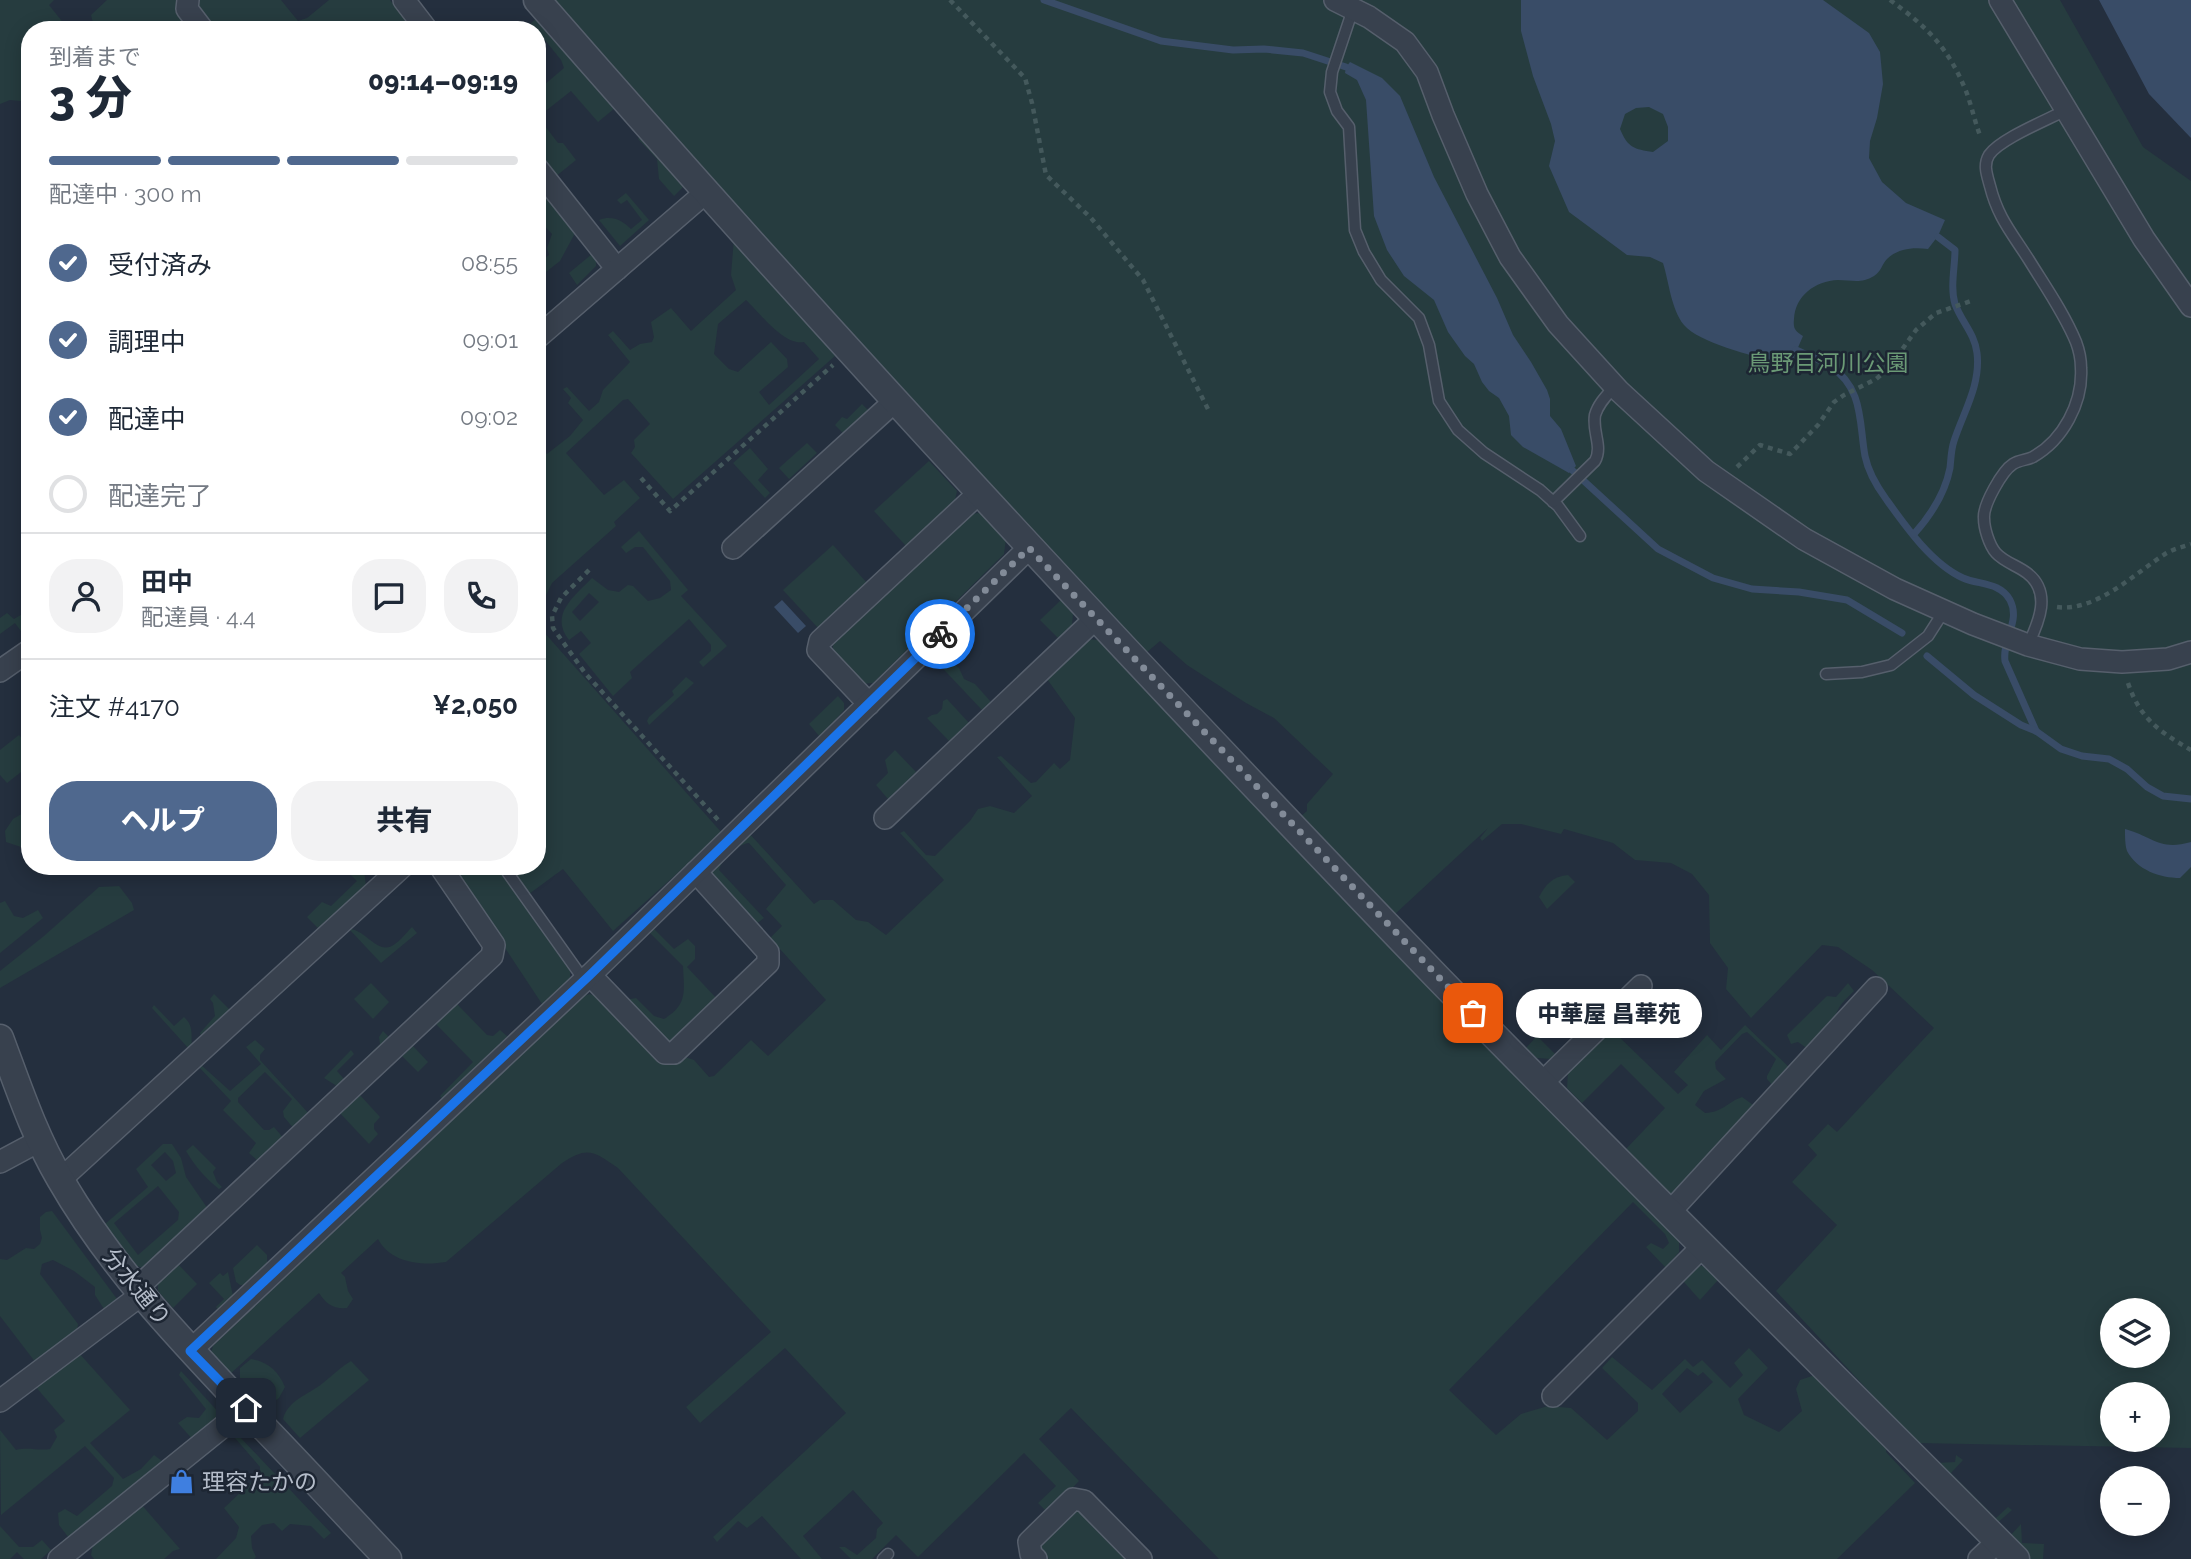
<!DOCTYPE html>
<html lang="ja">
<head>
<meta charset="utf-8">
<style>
	body { margin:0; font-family:Raleway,"Noto Sans JP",sans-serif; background:#f2f2f3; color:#1f2937; height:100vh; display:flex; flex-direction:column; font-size:26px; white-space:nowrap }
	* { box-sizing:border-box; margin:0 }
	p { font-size:23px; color:#747a83 }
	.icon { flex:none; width:38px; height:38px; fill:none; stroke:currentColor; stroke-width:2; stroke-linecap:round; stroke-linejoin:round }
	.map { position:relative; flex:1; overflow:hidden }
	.panel { position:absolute; left:21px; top:21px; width:525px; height:854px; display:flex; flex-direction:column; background:#fff; border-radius:28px; box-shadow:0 4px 18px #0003 }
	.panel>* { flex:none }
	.controls { position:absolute; left:2100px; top:1298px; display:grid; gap:14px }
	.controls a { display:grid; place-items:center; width:70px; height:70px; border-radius:50%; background:#fff; box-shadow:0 4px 18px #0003; font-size:35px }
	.pin { position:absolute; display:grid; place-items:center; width:60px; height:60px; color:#fff; margin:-30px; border-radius:14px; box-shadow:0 4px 10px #0006 }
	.courier { position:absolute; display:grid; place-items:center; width:70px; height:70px; margin:-35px; border:5px solid #1a73e8; border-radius:50%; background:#fff; color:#222; box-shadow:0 2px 9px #0007 }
	.bubble { position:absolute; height:49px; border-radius:24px; background:#fff; box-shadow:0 4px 18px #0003; font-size:23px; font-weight:800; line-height:49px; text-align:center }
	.headline em { font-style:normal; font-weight:800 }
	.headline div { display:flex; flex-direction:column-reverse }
	.headline { display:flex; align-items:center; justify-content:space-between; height:119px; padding:0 28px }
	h1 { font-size:46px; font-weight:800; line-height:52px }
	.bar { display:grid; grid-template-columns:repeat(4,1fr); gap:10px 7px; align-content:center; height:84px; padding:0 28px }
	.bar i { height:9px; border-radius:5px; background:#e0e1e3 }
	.bar .active { background:#4f688e }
	.bar p { grid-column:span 4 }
	.line { display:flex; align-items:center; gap:18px; padding:0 28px; border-top:2px solid #e0e1e3 }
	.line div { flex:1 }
	.round { display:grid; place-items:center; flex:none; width:74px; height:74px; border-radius:28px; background:#f2f2f3 }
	ol { padding:0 28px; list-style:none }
	li { display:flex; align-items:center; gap:21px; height:77px }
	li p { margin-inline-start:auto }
	li .icon { padding:7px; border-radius:50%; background:#4f688e; color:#fff; stroke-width:4 }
	li:last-child { color:#747a83 }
	li i { width:38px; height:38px; border:4px solid #e0e1e3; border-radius:50% }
	.primary-button { display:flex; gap:14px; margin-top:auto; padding:14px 28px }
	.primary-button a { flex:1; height:80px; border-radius:28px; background:#4f688e; color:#fff; font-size:28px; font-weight:800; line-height:80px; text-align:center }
	.primary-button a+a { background:#f2f2f3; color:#1f2937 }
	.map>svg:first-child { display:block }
</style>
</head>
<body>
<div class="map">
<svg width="2191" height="1559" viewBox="0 0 2191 1559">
	<rect width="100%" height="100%" fill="#242f3e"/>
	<g fill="#263c3f" fill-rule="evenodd">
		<polygon points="0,0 54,0 49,5 69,30 30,30 30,102 10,100 0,104"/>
		<polygon points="107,0 281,0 298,21 307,18 329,0 390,0 413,30 84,30 93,23 91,15"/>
		<path d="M545 0H2060L2143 147 2191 181V1448L1917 1443 1776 1291 1837 1225 1792 1182 1817 1155 1808 1145 1828 1124 1837 1132 1934 1028 1872 970 1838 947 1822 945 1751 1018 1726 989 1728 968 1710 943 1709 895 1692 874 1671 863 1635 860 1613 843 1564 829 1561 834 1521 824H1502L1482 841 1480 838 1488 828 1394 915 1300 817 1307 811V804L1333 774 1274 718 1246 703 1187 665 1160 641 1146 653 821 336 835 356 673 499 631 453 635 447 634 440 650 424 628 399 623 400 566 453 604 495 624 480 640 498 614 522 616 526 552 583 540 607 543 631 722 833 613 931 563 869 529 894 510 866H537V444L547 454 570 436 583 420 568 403 571 398 563 389 567 387 589 411 599 402 603 390 630 362 608 335 613 331 630 350 640 344 652 342 654 337 651 322 671 308 691 331 736 290 731 275 734 238ZM746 300C760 313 784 346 804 342L819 359 769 405 759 392 788 367 787 359 771 342 738 372 729 369 714 354 718 324ZM2112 1311H2158V1356H2112ZM2112 1395H2158V1440H2112Z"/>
		<polygon points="538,17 615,108 598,122 571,91 538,117 558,143 563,143 576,160 555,177 537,155 537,91 564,68 561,60 537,30 523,30"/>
		<polygon points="643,133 682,177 683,187 674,196 659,179 657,159 638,139"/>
		<polygon points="537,186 573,230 574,235 560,261 537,279 537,264 549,255 547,248 552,234 537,218"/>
		<path d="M626 193 649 220 620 246 599 220C612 215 622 220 631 229L642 220 627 200 621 204 617 200Z"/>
		<polygon points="592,254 596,258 596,266 577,285 569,273"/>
		<polygon points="862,404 869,411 844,434 835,425 842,417 847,419"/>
		<polygon points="807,443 817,453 789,479 779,468"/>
		<polygon points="750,448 768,469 758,480 770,493 765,498 733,463"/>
		<polygon points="929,461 957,491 955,500 906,546 874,511"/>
		<polygon points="980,513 1006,539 1004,554 873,683 861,684 833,654 833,643 967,514"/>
		<path d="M639 531 688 590 681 596 727 646 703 667 699 662 711 651V645L689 619 630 672 632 678 613 696 579 654 591 643 581 631 569 640C549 614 574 597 592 578L608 590 619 592 628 585 633 586 648 601 660 598 671 590 670 581 643 547H635L626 553 621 547ZM589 593 599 602 580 621 572 612Z"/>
		<polygon points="833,545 867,583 819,629 783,590"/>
		<polygon points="1061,600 1073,614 1072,625 1058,638 1040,620"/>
		<polygon points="29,610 30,636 26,638 15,623 0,634 0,618 7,613 14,619"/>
		<path d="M1087 639 1098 640 1145 686 1679 1238V1252L1666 1268 1646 1247 1651 1243 1663 1249 1669 1243 1665 1234 1633 1202 1449 1390 1496 1435 1521 1414 1548 1406 1571 1408 1607 1440 1638 1411V1403L1602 1368 1612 1357 1652 1390 1685 1359 1693 1367 1702 1360 1730 1388 1743 1375 1734 1363 1749 1348 1768 1368 1738 1399 1744 1415 1779 1432 1802 1411 1796 1389 1800 1380 1815 1375 1887 1444 1886 1452 1915 1483 1837 1559H1219L1071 1408 1039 1439 1079 1481 1048 1513 1038 1503 1056 1486 1024 1453 918 1557 896 1535 872 1559H851L839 1547H845L857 1555 876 1538 877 1529 883 1523 853 1490 803 1536 822 1559H801L762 1516 747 1528 738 1521 717 1542 713 1537 846 1413 785 1348 700 1423 686 1407 771 1332 618 1168C593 1151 588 1146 562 1163L446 1262C422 1266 390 1263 378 1239L341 1273 345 1277 348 1291 353 1299 347 1308C333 1309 326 1304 319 1293L229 1375 210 1357 213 1346 583 996 590 994 599 997 665 1064 679 1062 685 1057 694 1060 709 1077 714 1076 751 1040 768 1056 826 1000 770 938 782 926 766 909 786 885 749 843C738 844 722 859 719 870L764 918 755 925 710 876 712 866 747 831 814 904 820 900H833L856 920 868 922 886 935 944 880 900 833 904 831 926 855 935 856 970 821 978 809 990 806 1014 813 1032 796 997 757 1001 756 1031 783 1036 782 1054 763 1060 769 1070 760 1075 718 1047 679 1049 675ZM1687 1368 1698 1376 1703 1372 1713 1382 1680 1413 1662 1394Z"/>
		<polygon points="944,645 946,658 959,668 964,679 975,684 991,702 982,710 932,657"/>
		<polygon points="686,677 694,683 649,725 647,721 649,717 674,695 672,691"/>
		<polygon points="838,696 844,703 844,710 820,737 809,724"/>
		<polygon points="947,699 969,723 949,741 927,718 932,715 937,714 942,709 943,701"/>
		<polygon points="19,735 24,741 30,743 30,765 7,783 0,775 0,750"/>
		<polygon points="895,750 916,772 888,799 876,785 888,773 885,760"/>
		<polygon points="30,809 30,845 21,847 6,842 5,831 13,819"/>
		<polygon points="342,866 360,866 364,870 366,886 320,930 307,917 322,902 331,906 357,881"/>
		<polygon points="451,866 497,866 570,971 570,980 542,1004"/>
		<path d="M1568 875 1575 882 1547 909 1539 897C1545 885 1553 876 1568 875Z"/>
		<polygon points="119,886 132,903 134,910 0,988 0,971 44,936 99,887"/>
		<polygon points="5,901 14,916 23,918 38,910 43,918 0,953 0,903"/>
		<path d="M412 927 417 933 381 963 349 929C366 929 378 957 395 944 401 940 406 933 412 927Z"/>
		<path d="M653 928 674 949 688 939 695 946V959L687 967 719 1001 677 1041H665L625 1000 636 998 654 1016 664 1019C688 1005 684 991 683 966L649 932Z"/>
		<polygon points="371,983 389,1002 373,1019 354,999"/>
		<path d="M1848 983 1854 991C1845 1000 1834 1009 1835 1023L1808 1049 1798 1042 1791 1044 1787 1035 1827 996 1836 997Z"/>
		<polygon points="214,994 231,1011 202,1037 200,1033 215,1016 213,1003 210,999"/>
		<polygon points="457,1004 487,1035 493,1036 500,1030 508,1037 443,1100 440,1096 473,1062 436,1024"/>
		<path d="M154 1005 174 1026 184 1017C194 1026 191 1035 192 1047L189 1049 152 1008Z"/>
		<path d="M1745 1025 1791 1069 1774 1087 1767 1079V1076L1776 1059 1747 1032 1742 1034 1715 1062 1716 1069 1726 1079 1704 1091 1695 1105 1705 1113C1723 1112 1726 1103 1742 1097L1756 1107 1678 1193H1668L1625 1150 1665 1108 1621 1064 1582 1103 1567 1088 1568 1071 1611 1029 1678 1094 1688 1085 1674 1072 1707 1035 1721 1050Z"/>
		<polygon points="383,1031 390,1038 340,1088 324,1078 351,1050 354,1054 337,1071 344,1079 380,1044 379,1037"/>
		<polygon points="1537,1036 1556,1055 1552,1059 1537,1058 1526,1048"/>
		<polygon points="255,1040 265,1049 260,1055 260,1060 310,1115 295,1130 284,1117 283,1111 292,1099 265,1072 238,1098 238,1102 264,1130 269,1130 274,1127 285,1140 260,1163 249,1153 256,1143 223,1110 231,1101 197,1065 199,1063 230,1091 261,1064 246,1047"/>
		<polygon points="413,1046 428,1062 418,1072 402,1056"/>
		<polygon points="359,1094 380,1117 374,1124 374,1129 378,1134 369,1144 339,1112"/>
		<path d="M163 1144H172L181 1158 186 1177 208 1209 146 1269 134 1265 105 1224 148 1187 136 1169ZM165 1152 173 1161 176 1173 166 1181 151 1165ZM158 1186 179 1212 178 1220 138 1255 114 1223Z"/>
		<path d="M193 1145 216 1168 213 1172 217 1182 222 1187 219 1189C205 1178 195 1166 186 1151Z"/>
		<polygon points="52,1211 117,1299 104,1309 95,1295 95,1287 74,1271 53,1260 42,1264 40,1274 78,1324 77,1331 36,1363 0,1316 0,1259 7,1260 26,1248 34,1249 40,1244 42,1238 40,1230 40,1217 46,1212"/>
		<polygon points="257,1245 267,1255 267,1264 247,1285 240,1285 236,1282 233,1268"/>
		<polygon points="177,1263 197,1284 173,1308 158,1291 158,1281"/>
		<polygon points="1696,1266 1704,1266 1718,1280 1700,1300 1683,1281"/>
		<polygon points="228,1272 233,1296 218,1310 216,1307 224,1299 209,1283 220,1273 223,1276"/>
		<path d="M78 1352 130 1410 90 1443 123 1479 141 1469 154 1455 162 1461 69 1538 59 1525 58 1513 65 1509 77 1516 112 1486 114 1478 85 1446 1 1515 0 1430 16 1450C29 1447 38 1451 50 1449L57 1437 54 1430 65 1421 35 1386Z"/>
		<path d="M251 1359C268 1362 278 1371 285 1387L279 1398 267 1406 240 1378V1368Z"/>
		<path d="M351 1361 369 1380 300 1438 283 1419C288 1401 305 1396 319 1386 330 1378 339 1368 351 1361Z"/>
		<polygon points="181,1371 221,1415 194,1441 178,1423 187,1417 199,1418 206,1409 179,1375"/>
		<polygon points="239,1436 331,1533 324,1539 311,1526 290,1524 282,1531 274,1523 262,1525 251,1536 252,1548 256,1557 254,1559 216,1559 236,1538 239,1527 224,1508 260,1474 260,1467 235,1438"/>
		<polygon points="1956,1455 1963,1460 1951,1473 1996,1518 2008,1507 2012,1510 1996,1524 1936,1463 1955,1462"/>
		<polygon points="140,1503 180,1549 173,1551 164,1559 94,1559 91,1555 93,1544"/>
		<polygon points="1072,1510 1084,1511 1132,1559 1049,1559 1042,1551 1040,1542"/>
		<polygon points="2021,1524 2022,1543 2044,1544 2043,1559 2030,1559 2009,1537"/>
		<polygon points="0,1526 19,1547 33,1547 42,1540 51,1550 41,1559 24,1559 17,1552 10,1559 0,1559"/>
	</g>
	<g fill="#394c67" fill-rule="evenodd">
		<path d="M1521 0H1823L1869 33 1880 52 1883 84 1877 118 1870 141 1869 158 1882 182 1906 203 1945 220 1938 236 1928 249C1914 247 1898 248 1887 259 1882 264 1881 272 1874 276 1861 284 1852 280 1838 280 1815 281 1795 296 1794 319 1793 329 1795 331 1803 336L1790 366C1764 358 1701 345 1684 325 1671 309 1669 282 1663 263L1650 257 1627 255 1569 212 1549 166 1555 141 1551 124 1533 76 1521 31ZM1649 107 1663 114 1668 127V141L1653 152C1634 149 1628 148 1620 129L1625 114 1636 108Z"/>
		<polygon points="2099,0 2191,0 2191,138 2149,94"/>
		<polygon points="1350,62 1382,78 1400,96 1434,177 1497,298 1513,335 1531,362 1547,390 1550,399 1550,416 1561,429 1576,466 1569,473 1523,447 1511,435 1509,416 1499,398 1489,391 1482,382 1474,364 1465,356 1448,332 1434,300 1404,276 1387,250 1374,216 1366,100 1357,80 1345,73 1346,67"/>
		<polygon points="782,600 806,626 798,633 774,607"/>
		<path d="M2125 829C2154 837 2159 851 2191 842V867L2180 878C2160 878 2137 870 2127 851 2125 845 2125 836 2125 829Z"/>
	</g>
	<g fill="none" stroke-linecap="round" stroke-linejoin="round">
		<g stroke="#394c67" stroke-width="7">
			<polyline points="1044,0 1161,41 1233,50 1264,49 1303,53 1346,67"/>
			<path d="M1796 350C1807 355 1819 359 1830 366 1864 388 1859 423 1865 456 1868 471 1878 488 1886 499 1906 527 1932 564 1963 578 1979 585 2000 582 2010 600 2021 621 2002 639 2005 661L2036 731"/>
			<polyline points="1572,470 1658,549 1713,578 1752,589 1799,592 1847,600 1902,633"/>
			<path d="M1914 534C1931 515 1945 494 1950 468 1951 459 1951 450 1954 441 1963 413 1981 385 1977 353 1975 334 1961 321 1955 304 1950 287 1955 267 1955 250L1938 237"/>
			<polyline points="1927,656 1974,695 2021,725 2036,731 2061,749 2082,756 2109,759 2127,769 2147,787 2163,796 2191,799"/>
		</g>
		<defs>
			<g id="service">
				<polyline points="1353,9 1332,72 1330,92 1337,111 1349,127 1355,230 1364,252 1381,280 1419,318 1429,345 1439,401 1458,430 1484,453 1540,490 1558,506 1580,536"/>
				<path d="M1553 502 1595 461C1603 446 1592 432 1595 415 1598 404 1607 395 1615 386"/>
				<path d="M2028 645C2039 622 2052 592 2027 573 2018 566 2004 562 1996 553 1989 545 1984 528 1984 518 1983 505 2002 471 2013 464 2019 460 2027 460 2033 457 2063 440 2083 403 2081 368 2081 360 2079 350 2076 342 2064 313 2045 286 2029 260 2012 233 1998 218 1990 186 1987 175 1983 165 1989 155 2000 139 2047 120 2066 110"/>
				<polyline points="1826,674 1862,672 1891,665 1928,636 1944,611"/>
				<polyline points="503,866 584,980"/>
				<polyline points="883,1559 888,1554"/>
			</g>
			<g id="minor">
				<polyline points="188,0 187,9 203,30"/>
				<polyline points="404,0 427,30"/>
				<polyline points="1335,0 1369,17 1405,42 1427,72 1443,115 1477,194 1510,257 1558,324 1619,391 1706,471 1804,539 1895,589 1973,624 2028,645 2080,659 2122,662 2168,659 2191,652"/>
				<polyline points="2000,0 2144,239 2191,306"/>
				<polyline points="537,168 617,269"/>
				<polyline points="537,338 705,193"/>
				<polyline points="733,548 895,401"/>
				<polyline points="0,671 30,650"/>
				<polyline points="869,704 818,650 820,641 979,493"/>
				<polyline points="885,818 1095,619"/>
				<polyline points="590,975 665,1053 674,1053 768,963 768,952 696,872"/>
				<polyline points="1542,1083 1641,986"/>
				<polyline points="0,1162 39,1141"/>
				<polyline points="60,1180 403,866"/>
				<polyline points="1669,1213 1876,988"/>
				<polyline points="136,1289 492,956 494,945 440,866"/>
				<polyline points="190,1351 590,975 1029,548"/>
				<polyline points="1553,1396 1703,1246"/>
				<polyline points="0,1401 141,1295"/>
				<polyline points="59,1559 246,1408"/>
				<polyline points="1036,1559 1031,1554 1029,1542 1073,1499 1084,1501 1141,1559"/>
				<polyline points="1979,1559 1998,1541"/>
			</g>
			<g id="tertiary">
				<path d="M537 0C828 334 1130 658 1437 977 1628 1173 1823 1365 2016 1559"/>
				<path d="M0 1038C18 1086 34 1135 60 1179 110 1266 178 1337 246 1409 294 1458 341 1509 388 1559"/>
			</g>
		</defs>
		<use href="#service" stroke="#565f6c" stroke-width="13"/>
		<use href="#minor" stroke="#565f6c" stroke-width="24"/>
		<use href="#tertiary" stroke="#565f6c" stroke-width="29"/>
		<g stroke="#44595c" stroke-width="4.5" stroke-dasharray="5 5" stroke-linecap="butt">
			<polyline points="950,0 1025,78 1032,103 1046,175 1091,218 1143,280 1210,413"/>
			<path d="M1890 0C1927 27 1948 47 1966 91 1972 107 1975 123 1981 138"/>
			<polyline points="1737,467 1760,445 1790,454 1818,425 1834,402 1844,395 1876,379 1888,369 1916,330 1936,313 1971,301"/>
			<polyline points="641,478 670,511 833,365"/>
			<polyline points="589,570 561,598 552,616 553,628 585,673 720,822"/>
			<path d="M2057 607C2096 612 2134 574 2165 554 2173 549 2182 547 2191 544"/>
			<path d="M2128 683C2140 719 2160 732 2191 750"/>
		</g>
		<use href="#service" stroke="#38414e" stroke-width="10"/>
		<use href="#minor" stroke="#38414e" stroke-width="21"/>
		<use href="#tertiary" stroke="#38414e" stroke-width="26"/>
	</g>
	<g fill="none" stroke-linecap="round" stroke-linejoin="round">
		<polyline stroke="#828b98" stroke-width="7" stroke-dasharray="0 12.6" points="940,634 1029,548 1473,1013"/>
		<polyline stroke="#1a73e8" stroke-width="9" points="246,1408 190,1351 590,975 940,634"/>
	</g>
	<defs>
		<symbol id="shop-bare" viewBox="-9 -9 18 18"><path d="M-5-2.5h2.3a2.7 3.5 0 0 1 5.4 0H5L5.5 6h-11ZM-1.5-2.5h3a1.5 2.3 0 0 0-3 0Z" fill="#3f7fe0" stroke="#1d2633" stroke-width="2.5" paint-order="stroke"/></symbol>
	</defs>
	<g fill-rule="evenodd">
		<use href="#shop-bare" x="164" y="1464" width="35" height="35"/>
	</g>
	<g text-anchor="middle" stroke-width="5" stroke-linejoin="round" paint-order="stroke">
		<g font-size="23" fill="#6b9a76" stroke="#1d2633">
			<text x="1828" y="371">鳥野目河川公園</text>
		</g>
		<g font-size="23" fill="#b4bcc9" stroke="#1d2633">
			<text transform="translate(137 1287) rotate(51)" y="8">分水通り</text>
		</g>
		<g font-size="23" fill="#b4bcc9" stroke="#1d2633" text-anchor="start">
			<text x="202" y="1490">理容たかの</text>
		</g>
	</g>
</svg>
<div class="controls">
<a><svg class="icon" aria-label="layers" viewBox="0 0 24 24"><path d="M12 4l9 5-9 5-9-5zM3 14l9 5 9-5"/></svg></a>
<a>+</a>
<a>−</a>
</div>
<div class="pin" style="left:1473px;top:1013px;background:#ea580c"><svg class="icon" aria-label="bag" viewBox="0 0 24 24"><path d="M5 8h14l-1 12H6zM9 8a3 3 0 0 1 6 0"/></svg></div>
<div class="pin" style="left:246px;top:1408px;background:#1f2937"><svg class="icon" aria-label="home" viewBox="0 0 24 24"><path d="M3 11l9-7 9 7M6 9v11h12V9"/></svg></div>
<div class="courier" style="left:940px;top:634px"><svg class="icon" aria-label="bike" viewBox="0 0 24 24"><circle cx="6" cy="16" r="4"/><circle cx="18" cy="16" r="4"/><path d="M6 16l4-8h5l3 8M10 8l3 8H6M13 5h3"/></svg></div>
<div class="bubble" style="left:1516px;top:989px;width:186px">中華屋 昌華苑</div>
<section class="panel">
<div class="headline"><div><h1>3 分</h1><p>到着まで</p></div><em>09:14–09:19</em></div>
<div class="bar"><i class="active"></i><i class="active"></i><i class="active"></i><i></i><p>配達中 · 300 m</p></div>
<ol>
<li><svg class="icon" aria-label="check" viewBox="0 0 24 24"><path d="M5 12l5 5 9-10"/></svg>受付済み<p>08:55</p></li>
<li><svg class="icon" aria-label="check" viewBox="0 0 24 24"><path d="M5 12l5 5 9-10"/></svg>調理中<p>09:01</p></li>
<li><svg class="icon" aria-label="check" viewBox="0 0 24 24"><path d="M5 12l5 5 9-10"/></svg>配達中<p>09:02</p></li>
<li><i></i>配達完了</li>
</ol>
<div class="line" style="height:126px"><a class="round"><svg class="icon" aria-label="person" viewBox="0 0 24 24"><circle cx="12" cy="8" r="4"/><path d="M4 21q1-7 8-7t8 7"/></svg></a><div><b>田中</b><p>配達員 · 4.4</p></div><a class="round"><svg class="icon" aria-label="chat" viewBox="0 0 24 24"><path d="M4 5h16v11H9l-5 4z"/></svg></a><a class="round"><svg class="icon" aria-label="phone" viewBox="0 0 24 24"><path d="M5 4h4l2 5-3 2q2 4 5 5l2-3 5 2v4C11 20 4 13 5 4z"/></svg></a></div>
<div class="line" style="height:91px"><div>注文 #4170</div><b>¥2,050</b></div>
<div class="primary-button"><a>ヘルプ</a><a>共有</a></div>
</section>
</div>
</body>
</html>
